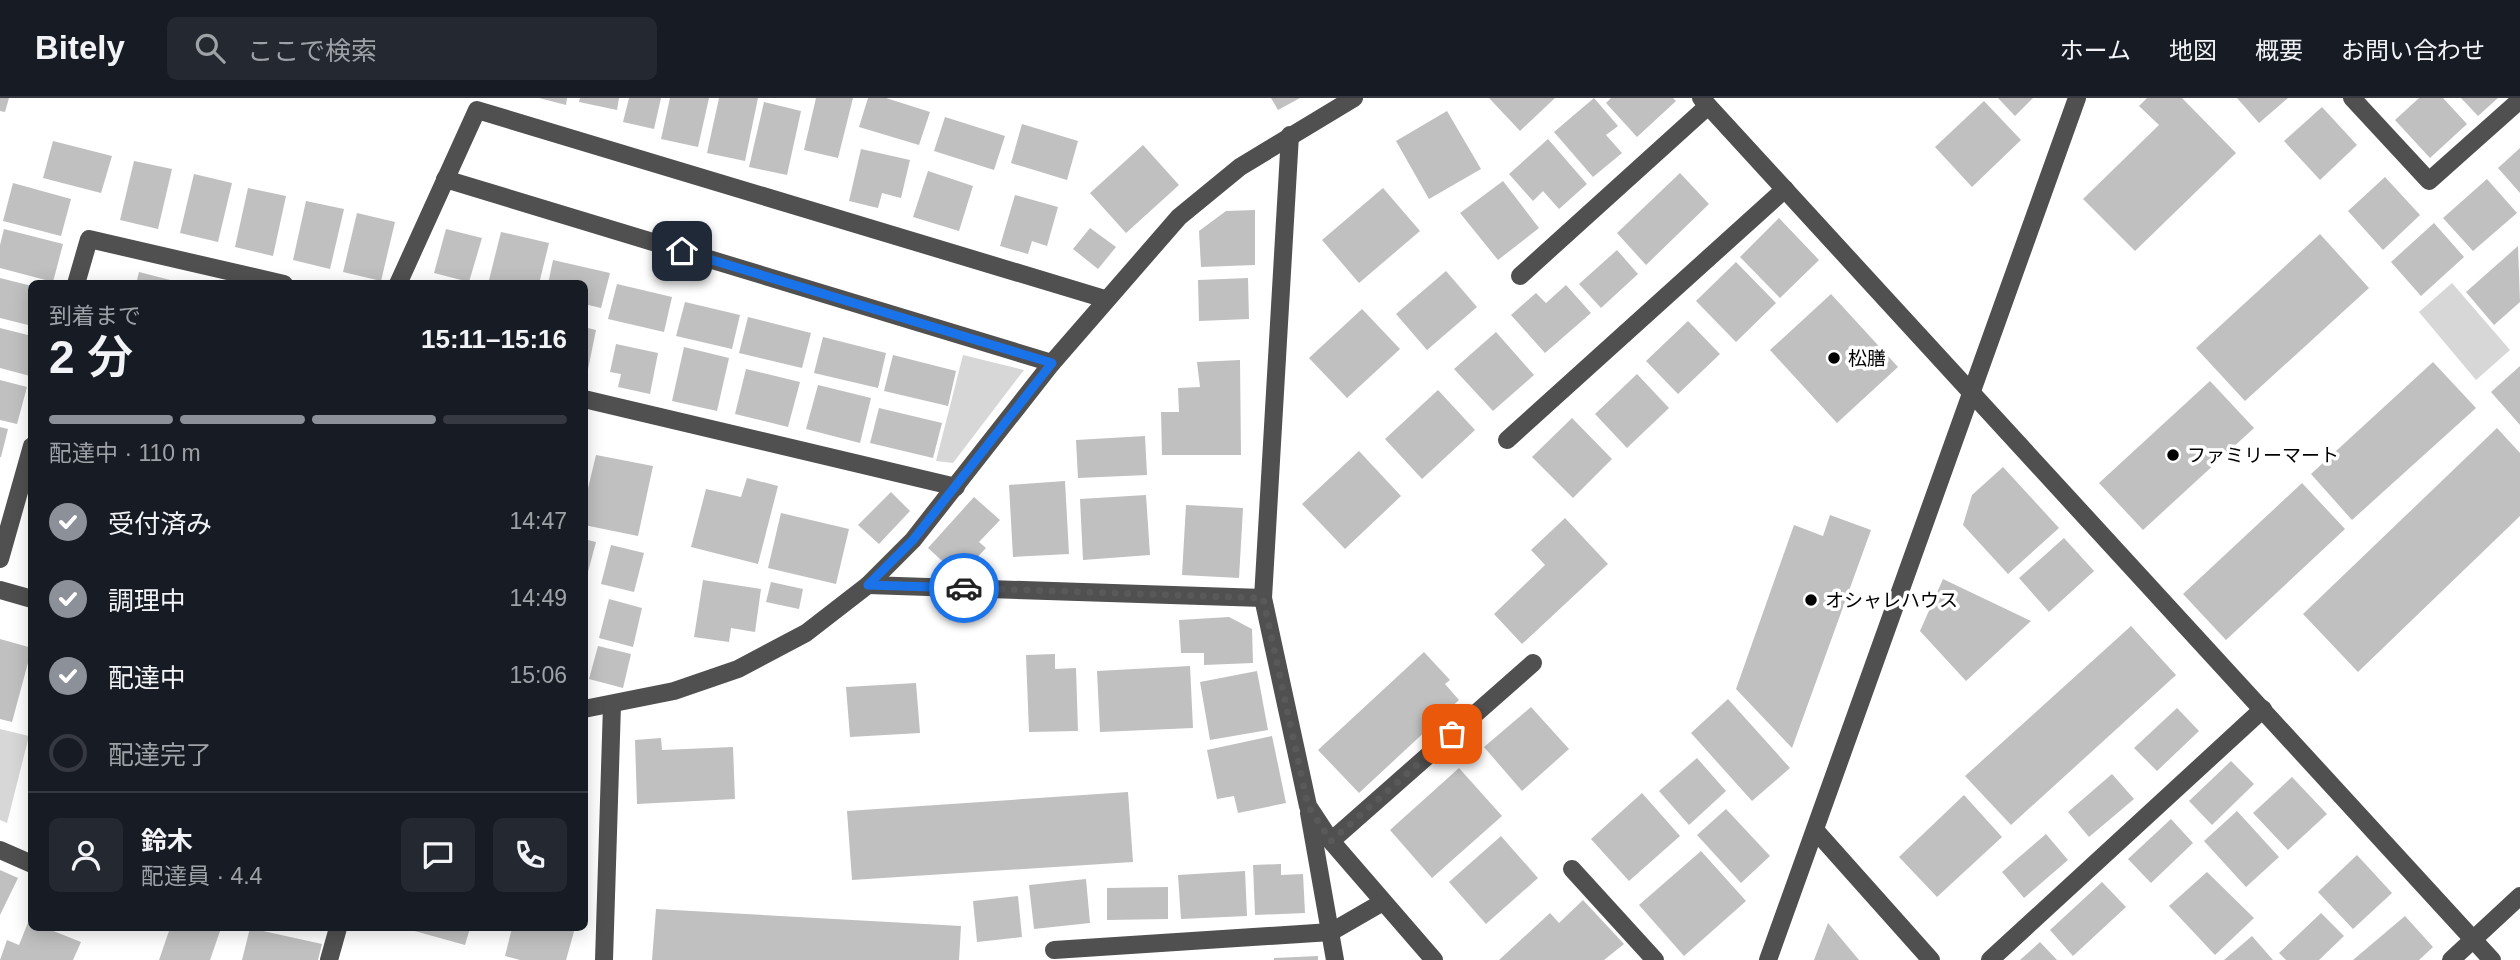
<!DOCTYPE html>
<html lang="ja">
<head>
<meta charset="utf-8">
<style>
	body { margin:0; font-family:Arial,"Noto Sans JP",sans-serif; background:#242831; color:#f1f3f6; height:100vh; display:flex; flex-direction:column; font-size:26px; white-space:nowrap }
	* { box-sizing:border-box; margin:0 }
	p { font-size:23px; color:#9ea1a6 }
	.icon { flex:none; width:38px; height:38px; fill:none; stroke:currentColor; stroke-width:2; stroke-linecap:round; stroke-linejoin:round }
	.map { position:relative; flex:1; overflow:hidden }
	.drawer { position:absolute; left:28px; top:182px; width:560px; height:651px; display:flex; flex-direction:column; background:#171b24; border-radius:10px; box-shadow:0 4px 18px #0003 }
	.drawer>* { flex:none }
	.pin { position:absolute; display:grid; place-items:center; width:60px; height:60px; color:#fff; margin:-30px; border-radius:14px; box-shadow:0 4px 10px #0006 }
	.courier { position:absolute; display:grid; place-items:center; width:70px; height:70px; margin:-35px; border:5px solid #1a73e8; border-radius:50%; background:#fff; color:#222; box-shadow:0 2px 9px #0007 }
	.head em { font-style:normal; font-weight:600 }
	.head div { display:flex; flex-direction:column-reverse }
	.head { display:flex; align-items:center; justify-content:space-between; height:119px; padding:0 21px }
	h1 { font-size:46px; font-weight:600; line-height:52px }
	.bar { display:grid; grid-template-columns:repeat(4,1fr); gap:10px 7px; align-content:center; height:84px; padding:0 21px }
	.bar i { height:9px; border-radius:5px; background:#363941 }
	.bar .on { background:#8c9099 }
	.bar p { grid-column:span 4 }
	.line { display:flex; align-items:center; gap:18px; padding:0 21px; border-top:2px solid #363941 }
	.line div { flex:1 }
	.round { display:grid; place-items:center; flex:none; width:74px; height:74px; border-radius:10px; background:#242831 }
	ol { padding:0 21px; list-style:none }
	li { display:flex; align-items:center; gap:21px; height:77px }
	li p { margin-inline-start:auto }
	li .icon { padding:7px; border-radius:50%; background:#8c9099; color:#fff; stroke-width:4 }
	li:last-child { color:#9ea1a6 }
	li i { width:38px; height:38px; border:4px solid #363941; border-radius:50% }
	header { display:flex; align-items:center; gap:42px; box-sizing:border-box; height:98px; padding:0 35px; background:#171b24; border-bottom:2px solid #363941 }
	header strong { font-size:33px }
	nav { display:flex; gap:38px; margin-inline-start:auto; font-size:24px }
	.search { width:490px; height:63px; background:#242831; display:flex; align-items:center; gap:18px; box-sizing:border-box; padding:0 24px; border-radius:10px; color:#9ea1a6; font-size:26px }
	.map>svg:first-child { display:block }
</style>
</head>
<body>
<header>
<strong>Bitely</strong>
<div class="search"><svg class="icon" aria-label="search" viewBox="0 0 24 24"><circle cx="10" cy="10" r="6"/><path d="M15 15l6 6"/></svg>ここで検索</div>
<nav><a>ホーム</a><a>地図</a><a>概要</a><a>お問い合わせ</a></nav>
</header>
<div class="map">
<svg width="2520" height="862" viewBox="0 0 2520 862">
	<rect width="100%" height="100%" fill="#fff"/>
	<g fill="#d7d7d7">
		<polygon points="2452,185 2510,252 2476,282 2419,214"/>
		<polygon points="963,257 1024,272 953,365 936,363"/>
		<polygon points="0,631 29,638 7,725 0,722"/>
	</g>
	<g fill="#c0c0c0">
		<polygon points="0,0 9,0 5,14 0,13"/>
		<polygon points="539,0 567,0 566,7"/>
		<polygon points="580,0 619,0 617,12 579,4"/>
		<polygon points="629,0 661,0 654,31 623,24"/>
		<polygon points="670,0 709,0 698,49 661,41"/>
		<polygon points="719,0 758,0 745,63 707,55"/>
		<polygon points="816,0 853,0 838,60 804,52"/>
		<polygon points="868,0 886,0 930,14 919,47 859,29"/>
		<polygon points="1271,0 1300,0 1278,12"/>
		<polygon points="1489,0 1555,0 1520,33"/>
		<polygon points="1594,0 1618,28 1606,37 1622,55 1593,79 1554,34"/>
		<polygon points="1611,0 1673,0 1676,3 1637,39 1606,5"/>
		<polygon points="1998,0 2033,0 2015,18"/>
		<polygon points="2147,0 2182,0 2236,55 2135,153 2083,101 2159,27 2139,8"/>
		<polygon points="2237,0 2288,0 2259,25"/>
		<polygon points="2419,0 2443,0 2467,26 2430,60 2395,22"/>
		<polygon points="2461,0 2498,0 2478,18"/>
		<polygon points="1984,3 2021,42 1972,89 1935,49"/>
		<polygon points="764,4 801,13 787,77 749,69"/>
		<polygon points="2322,9 2357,47 2320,82 2284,43"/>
		<polygon points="1447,13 1481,71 1429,101 1396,43"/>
		<polygon points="945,19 1005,38 994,72 934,53"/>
		<polygon points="1022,26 1078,43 1067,82 1011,65"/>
		<polygon points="1548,41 1587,86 1559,111 1543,93 1533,103 1509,76"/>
		<polygon points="53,43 112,58 101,95 43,80"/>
		<polygon points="1143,47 1179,87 1126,135 1090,95"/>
		<polygon points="2520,50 2520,95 2498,70"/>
		<polygon points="861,51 910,62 901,100 882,95 878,110 849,103"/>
		<polygon points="134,63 172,71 158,131 120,122"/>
		<polygon points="928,73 973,88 959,133 913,119"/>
		<polygon points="1680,75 1709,106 1646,167 1617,135"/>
		<polygon points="194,76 232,85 218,144 180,135"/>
		<polygon points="2385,79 2420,117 2383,152 2348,113"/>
		<polygon points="2487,81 2517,115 2473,153 2443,120"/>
		<polygon points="1503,83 1539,130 1498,162 1460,115"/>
		<polygon points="13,85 71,101 61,138 3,123"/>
		<polygon points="248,90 286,98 273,158 235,149"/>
		<polygon points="1383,90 1420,133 1359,185 1322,142"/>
		<polygon points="1015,97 1058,109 1047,148 1032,143 1028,156 1000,148"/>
		<polygon points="306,103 344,111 330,171 293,162"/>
		<polygon points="1255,112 1255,167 1201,169 1199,133 1226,113"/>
		<polygon points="357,115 395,124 381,183 343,174"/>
		<polygon points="1779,120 1819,162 1780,200 1740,159"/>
		<polygon points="2434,125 2464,159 2421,198 2391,164"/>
		<polygon points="1090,130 1116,149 1098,171 1073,151"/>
		<polygon points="4,131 63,146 53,184 0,170 0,147"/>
		<polygon points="446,131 482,140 469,184 434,175"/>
		<polygon points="501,134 549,145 539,186 488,186"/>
		<polygon points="2320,136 2369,190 2245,303 2196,250"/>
		<polygon points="2518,148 2520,204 2494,227 2466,194"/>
		<polygon points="1617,152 1638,176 1601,210 1579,186"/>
		<polygon points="553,162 610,175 601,210 584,206 584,186 548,186"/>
		<polygon points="1736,164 1776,205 1736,244 1696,203"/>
		<polygon points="1446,173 1477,209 1427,252 1396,216"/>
		<polygon points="139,174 182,185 182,186 136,186"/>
		<polygon points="0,180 32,188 32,228 0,220"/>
		<polygon points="1248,180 1249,221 1199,223 1198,182"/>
		<polygon points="617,186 672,199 664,234 608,221"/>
		<polygon points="1566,187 1591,215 1545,255 1511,217 1536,195 1546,205"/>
		<polygon points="1831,196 1898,269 1837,325 1770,252"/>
		<polygon points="685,204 740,217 732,251 676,238"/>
		<polygon points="1362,211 1400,251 1347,300 1309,260"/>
		<polygon points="748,219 811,235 802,270 739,255"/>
		<polygon points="1688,223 1720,256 1678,296 1646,263"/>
		<polygon points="584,229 596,232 586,281 584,281"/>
		<polygon points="0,230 32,238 30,278 0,270"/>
		<polygon points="1496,234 1534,277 1493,313 1454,271"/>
		<polygon points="823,239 886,255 878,290 814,275"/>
		<polygon points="616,246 658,255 650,296 618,289 621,276 610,274"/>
		<polygon points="684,249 729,260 717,313 672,303"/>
		<polygon points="893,257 956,273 948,308 884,293"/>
		<polygon points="1240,262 1241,357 1162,357 1161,314 1179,314 1178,290 1200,289 1197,264"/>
		<polygon points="2433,264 2476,310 2352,422 2311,376"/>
		<polygon points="2520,268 2520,327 2491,294"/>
		<polygon points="746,271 800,284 788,329 735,316"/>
		<polygon points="1637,276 1669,310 1627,350 1595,316"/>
		<polygon points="0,282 27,289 17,326 0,322"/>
		<polygon points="2210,283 2254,330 2143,432 2099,385"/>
		<polygon points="818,287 871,300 860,345 806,331"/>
		<polygon points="1438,292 1475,332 1422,381 1385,341"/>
		<polygon points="879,310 942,325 933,360 870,345"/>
		<polygon points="1572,320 1612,361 1573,400 1532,359"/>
		<polygon points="0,329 8,331 1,359 0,359"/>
		<polygon points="2497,330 2520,355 2520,418 2358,574 2303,516"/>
		<polygon points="1145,338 1147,377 1078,380 1076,342"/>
		<polygon points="1359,353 1401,398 1345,451 1302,406"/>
		<polygon points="596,357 653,368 638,438 584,427 584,407"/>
		<polygon points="2003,369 2059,430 2008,476 1963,427 1972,397"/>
		<polygon points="747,380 778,388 758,466 691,449 706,391 741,399"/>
		<polygon points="1065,383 1069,456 1013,459 1009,387"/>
		<polygon points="2302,385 2345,431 2226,542 2183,496"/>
		<polygon points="891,394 910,413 879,446 858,427"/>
		<polygon points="1146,397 1150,457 1083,462 1080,401"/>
		<polygon points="974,399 1000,422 979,444 986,450 967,470 960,463 951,471 928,450"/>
		<polygon points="1186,407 1243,410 1239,480 1182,477"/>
		<polygon points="781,415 849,431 836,486 768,470"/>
		<polygon points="1830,417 1871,432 1792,650 1736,591 1794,427 1823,438"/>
		<polygon points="1565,420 1608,466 1522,546 1494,516 1545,467 1531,452"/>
		<polygon points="2064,440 2094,473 2049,514 2019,480"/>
		<polygon points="584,441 596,444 585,485 584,485"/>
		<polygon points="611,447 644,455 634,494 601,486"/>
		<polygon points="1943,481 2031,523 1966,583 1920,533"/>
		<polygon points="703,482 761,491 755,534 731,530 729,544 694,539"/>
		<polygon points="771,484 803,491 799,511 766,504"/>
		<polygon points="609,501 642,510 633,549 599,540"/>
		<polygon points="1229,519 1252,531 1253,565 1204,567 1204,555 1181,555 1179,522"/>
		<polygon points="2131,528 2176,577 2011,727 1965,678"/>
		<polygon points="0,541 32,550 12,624 0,621"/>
		<polygon points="598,548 631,556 623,590 589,581"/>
		<polygon points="1424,554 1450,582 1445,586 1459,602 1359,695 1318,652"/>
		<polygon points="1055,556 1055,571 1076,570 1078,633 1029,634 1026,557"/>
		<polygon points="1190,568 1193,630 1100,634 1097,573"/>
		<polygon points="1257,573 1268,632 1210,642 1200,584"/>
		<polygon points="916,585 920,635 850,639 846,589"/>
		<polygon points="1728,601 1790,670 1752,703 1691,635"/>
		<polygon points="1531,609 1569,651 1522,693 1484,649"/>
		<polygon points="2177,610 2199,633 2157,673 2134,650"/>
		<polygon points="1272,638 1286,705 1238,715 1234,698 1217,701 1207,652"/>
		<polygon points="661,640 662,652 733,649 735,701 637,706 635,642"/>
		<polygon points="1697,660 1726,693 1689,727 1659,693"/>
		<polygon points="2231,663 2254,686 2212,727 2189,703"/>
		<polygon points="1459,670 1502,718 1432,780 1390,732"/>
		<polygon points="2112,676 2134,701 2089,739 2068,714"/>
		<polygon points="2292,679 2327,716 2288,752 2253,715"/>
		<polygon points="1128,694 1133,764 852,782 847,713"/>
		<polygon points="1642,695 1680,738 1629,783 1591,741"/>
		<polygon points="1964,697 2002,739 1937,799 1899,759"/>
		<polygon points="1726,711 1770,758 1741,785 1697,737"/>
		<polygon points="2237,713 2279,759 2246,789 2204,743"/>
		<polygon points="2171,721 2193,745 2151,785 2128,761"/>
		<polygon points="2046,736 2068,762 2024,800 2002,774"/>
		<polygon points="1501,738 1538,780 1486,826 1449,784"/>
		<polygon points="1701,753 1746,803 1684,858 1639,807"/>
		<polygon points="2357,757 2392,795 2353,831 2318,794"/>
		<polygon points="1281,766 1281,777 1303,776 1305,815 1255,817 1253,767"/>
		<polygon points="0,772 18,780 0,817"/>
		<polygon points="1245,773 1247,818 1181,821 1178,777"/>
		<polygon points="2207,774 2254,820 2215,857 2169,808"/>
		<polygon points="1086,781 1090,825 1034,831 1029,787"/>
		<polygon points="2102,784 2126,809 2073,858 2050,832"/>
		<polygon points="1168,789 1168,821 1107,822 1107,790"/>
		<polygon points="1018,798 1022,839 977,844 973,803"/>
		<polygon points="1583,802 1624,846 1604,862 1499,862 1550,815 1559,825"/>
		<polygon points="656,811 961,828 959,862 652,862"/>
		<polygon points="2321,815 2344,838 2319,862 2286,862 2279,855"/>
		<polygon points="2405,818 2433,849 2419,862 2353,862"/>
		<polygon points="29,822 32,830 46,830 81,844 73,862 0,862 7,842 19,847"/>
		<polygon points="1828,825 1859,862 1814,862"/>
		<polygon points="170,830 221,830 210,862 159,862"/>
		<polygon points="250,830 322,846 318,862 242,862"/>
		<polygon points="404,830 470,830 465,847"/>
		<polygon points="512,830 575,830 566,862 520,862 505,858"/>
		<polygon points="2252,838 2273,862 2224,862"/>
		<polygon points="2040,844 2057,862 2020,862"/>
		<polygon points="1318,858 1318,862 1274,862 1274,860"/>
	</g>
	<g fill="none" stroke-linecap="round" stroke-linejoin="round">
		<g stroke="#505050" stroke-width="18">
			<polyline points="1701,0 2492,862"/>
			<polyline points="2352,0 2429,83 2520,2"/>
			<polyline points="1290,37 1263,500 1308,708 1331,743 1434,862"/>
			<polyline points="445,81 1052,265"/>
			<polyline points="1520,178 1708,8"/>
			<polyline points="76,186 89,141 284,186"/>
			<polyline points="398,186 477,12 1105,201"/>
			<polyline points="584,301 956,389"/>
			<polyline points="1507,342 1785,91"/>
			<polyline points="0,461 32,348"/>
			<polyline points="868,487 1263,500"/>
			<polyline points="0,492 32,501"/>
			<polyline points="584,611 674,593 738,571 806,535 868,487 913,442 1052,265 1179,119 1240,69 1354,0"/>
			<polyline points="1309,715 1335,862"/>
			<polyline points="1815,732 1931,862"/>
			<polyline points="1331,743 1533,565"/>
			<polyline points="0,752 32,766"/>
			<polyline points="1572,771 1655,862"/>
			<polyline points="1054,852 1331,834 1383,804"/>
			<polyline points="329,862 338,830"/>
			<polyline points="604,862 612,607"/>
			<polyline points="1768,862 2077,0"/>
			<polyline points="1990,862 2263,611"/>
			<polyline points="2451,862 2520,798"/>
		</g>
	</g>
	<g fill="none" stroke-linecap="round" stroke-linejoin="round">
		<polyline stroke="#595959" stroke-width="7" stroke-dasharray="0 12.6" points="964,490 1263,500 1308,708 1331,743 1452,636"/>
		<polyline stroke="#1a73e8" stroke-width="9" points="682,153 1052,265 913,442 868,487 964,490"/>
	</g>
	<g fill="#000" stroke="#fff" stroke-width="2.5">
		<circle cx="1834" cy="260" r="7"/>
		<circle cx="2173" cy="357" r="7"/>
		<circle cx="1811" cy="502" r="7"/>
	</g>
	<g text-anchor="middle" stroke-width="7" stroke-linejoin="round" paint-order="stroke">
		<g font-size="19" fill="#000" stroke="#fff" text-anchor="start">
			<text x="1848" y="267">松膳</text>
			<text x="2187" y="364">ファミリーマート</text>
			<text x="1825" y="509">オシャレハウス</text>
		</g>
	</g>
</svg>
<div class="pin" style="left:1452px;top:636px;background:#ea580c"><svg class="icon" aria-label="bag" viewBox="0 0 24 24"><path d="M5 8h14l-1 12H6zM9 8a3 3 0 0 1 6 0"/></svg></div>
<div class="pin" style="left:682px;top:153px;background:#1f2937"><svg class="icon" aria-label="home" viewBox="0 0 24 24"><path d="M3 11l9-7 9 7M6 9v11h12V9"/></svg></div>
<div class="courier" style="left:964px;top:490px"><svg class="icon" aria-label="car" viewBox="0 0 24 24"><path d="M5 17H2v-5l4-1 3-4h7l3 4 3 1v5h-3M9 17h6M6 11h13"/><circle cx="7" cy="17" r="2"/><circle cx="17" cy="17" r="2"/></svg></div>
<section class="drawer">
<div class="head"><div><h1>2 分</h1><p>到着まで</p></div><em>15:11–15:16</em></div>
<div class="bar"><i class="on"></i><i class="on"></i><i class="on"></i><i></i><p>配達中 · 110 m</p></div>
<ol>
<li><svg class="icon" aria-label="check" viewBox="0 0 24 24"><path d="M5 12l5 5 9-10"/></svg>受付済み<p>14:47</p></li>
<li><svg class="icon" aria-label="check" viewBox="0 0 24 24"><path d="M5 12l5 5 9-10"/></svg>調理中<p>14:49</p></li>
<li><svg class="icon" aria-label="check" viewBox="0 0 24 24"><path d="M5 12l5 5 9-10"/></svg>配達中<p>15:06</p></li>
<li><i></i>配達完了</li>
</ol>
<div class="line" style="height:126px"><a class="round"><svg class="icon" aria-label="person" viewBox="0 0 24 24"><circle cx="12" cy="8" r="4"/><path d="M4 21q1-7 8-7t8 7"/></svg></a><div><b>鈴木</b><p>配達員 · 4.4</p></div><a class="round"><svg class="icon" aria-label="chat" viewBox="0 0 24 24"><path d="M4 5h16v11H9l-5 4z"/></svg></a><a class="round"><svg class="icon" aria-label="phone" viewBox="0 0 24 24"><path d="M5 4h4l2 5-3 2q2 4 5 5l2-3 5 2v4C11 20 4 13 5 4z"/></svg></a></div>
</section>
</div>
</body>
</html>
